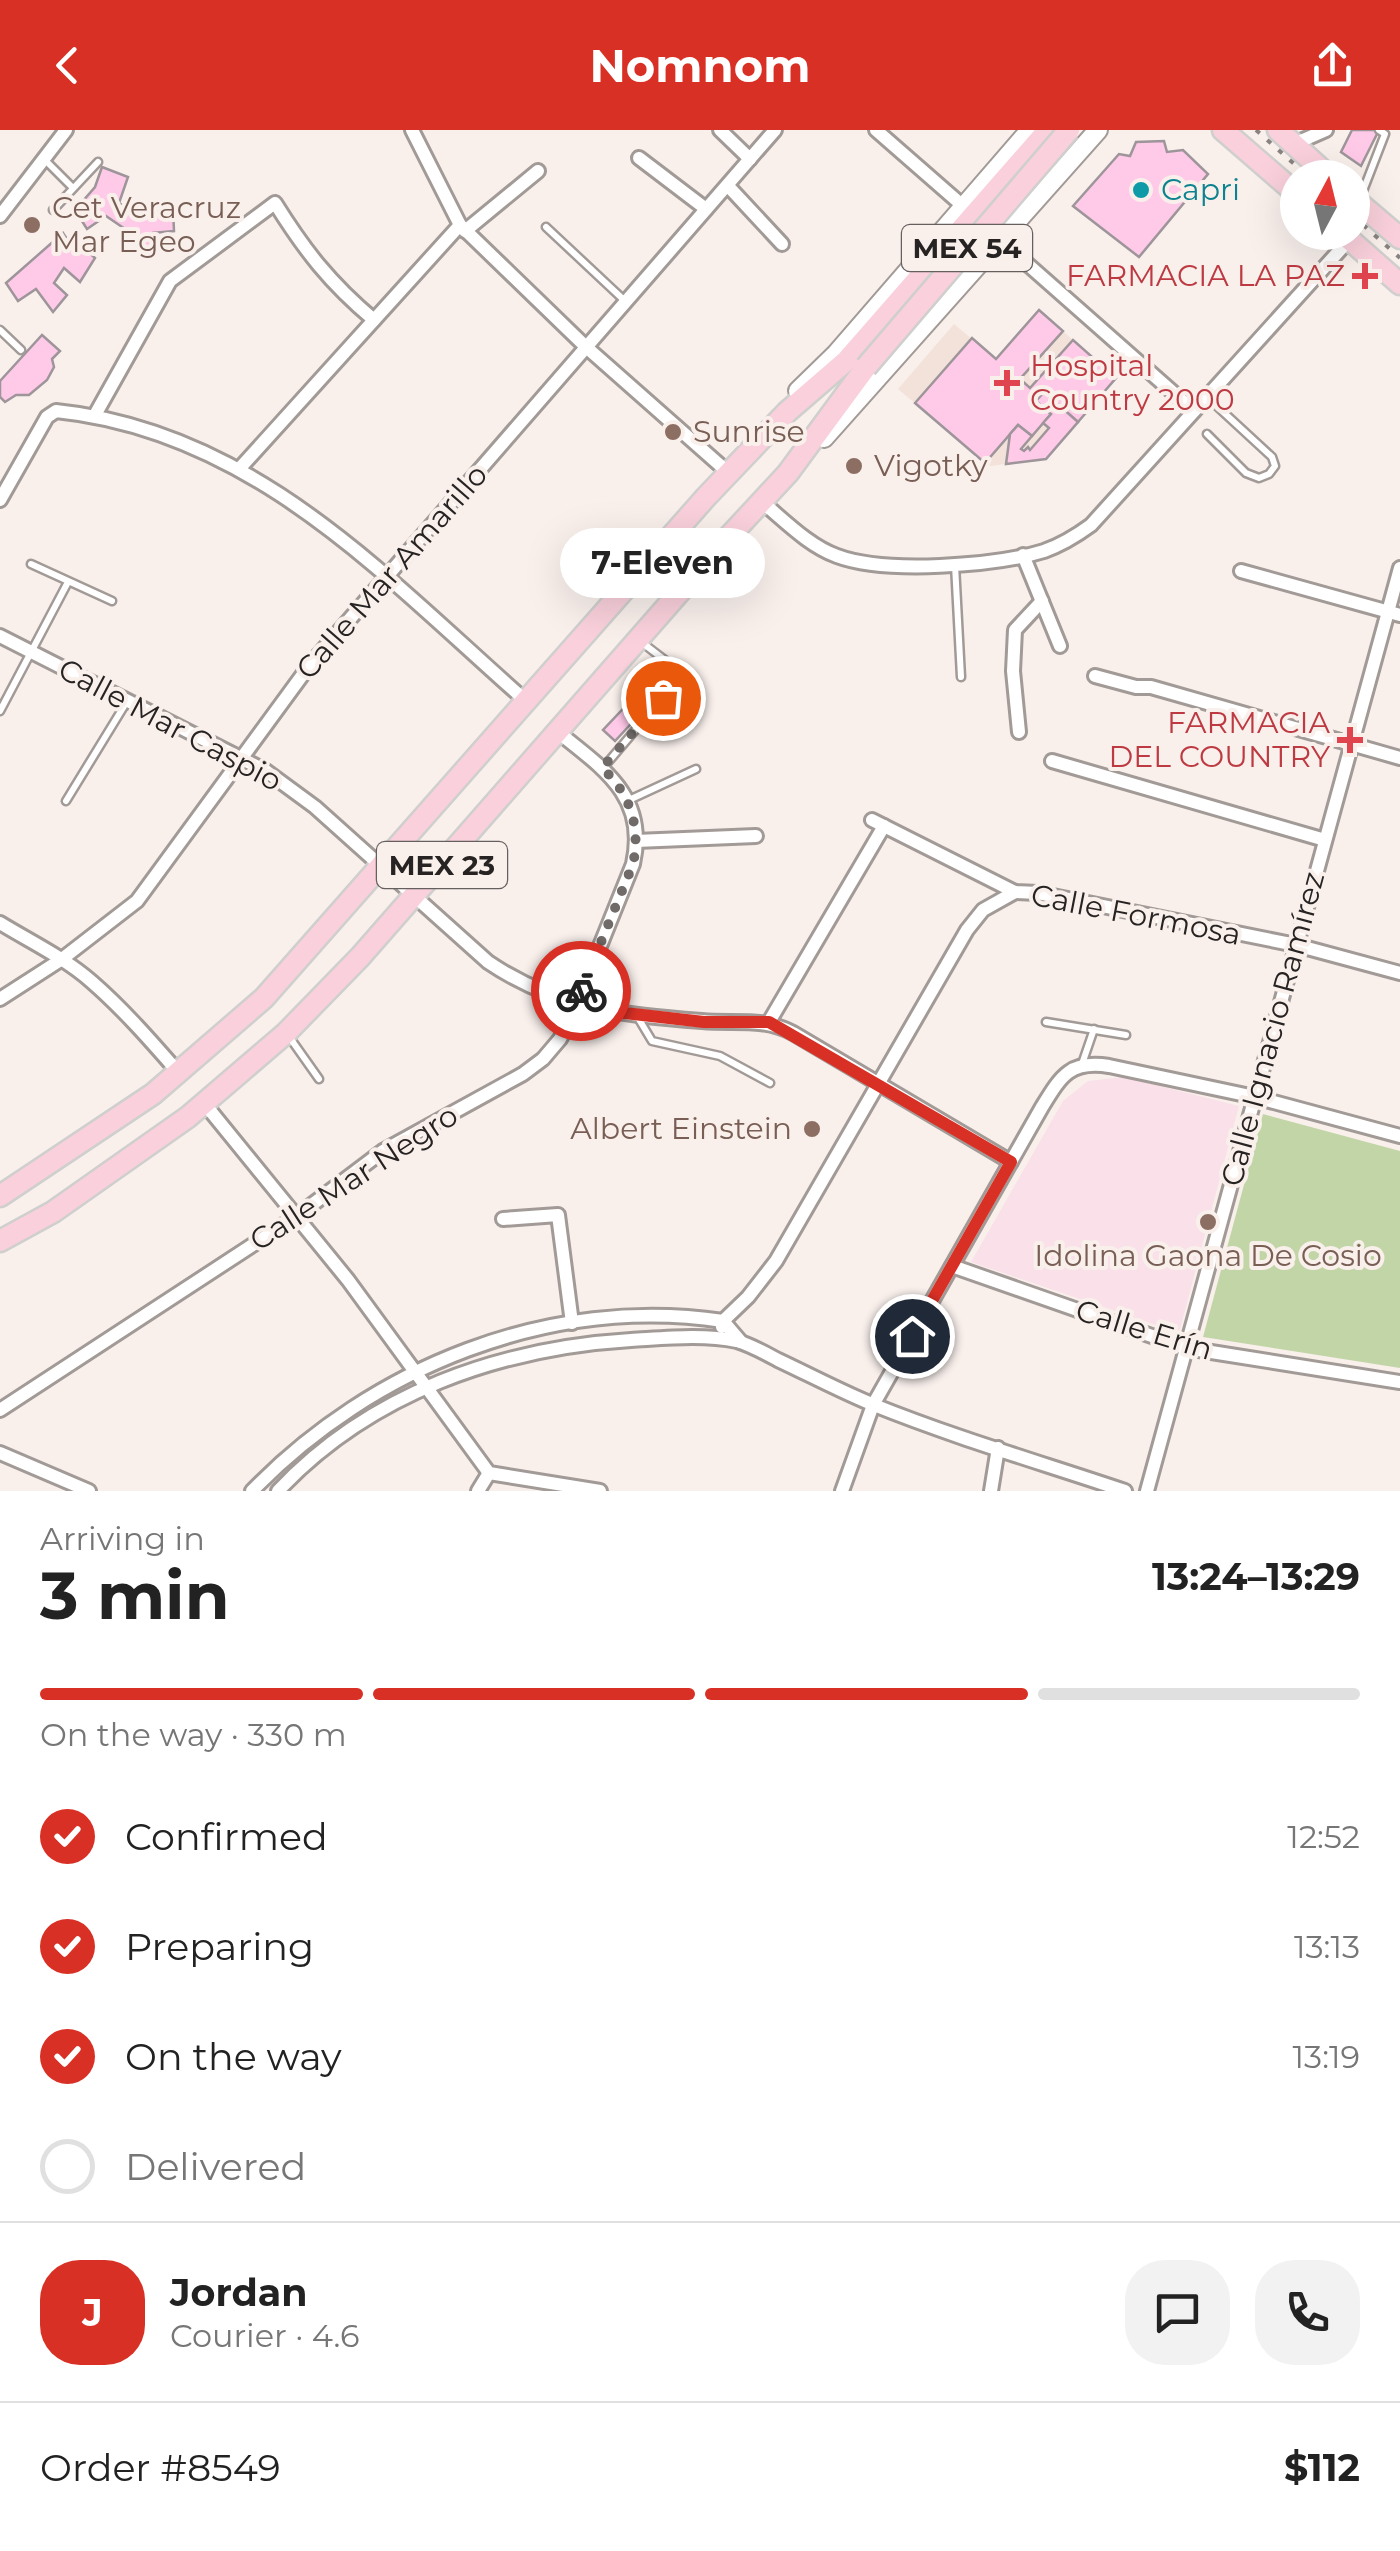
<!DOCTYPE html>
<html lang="en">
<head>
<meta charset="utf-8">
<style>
	body { margin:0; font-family:Montserrat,sans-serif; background:#f2f2f2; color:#222; height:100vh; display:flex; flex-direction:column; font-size:38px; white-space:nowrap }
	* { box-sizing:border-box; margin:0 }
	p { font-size:32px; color:#767676 }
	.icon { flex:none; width:55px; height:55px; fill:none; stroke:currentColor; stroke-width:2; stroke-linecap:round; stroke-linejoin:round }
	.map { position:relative; height:1361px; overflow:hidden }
	.details { display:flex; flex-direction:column; background:#fff; flex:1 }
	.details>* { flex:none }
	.needle { width:65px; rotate:7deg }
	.controls { position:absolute; left:1280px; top:30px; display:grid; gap:20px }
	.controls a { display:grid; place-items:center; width:90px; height:90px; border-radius:50%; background:#fff; box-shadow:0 10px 40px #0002; font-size:50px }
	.pin { position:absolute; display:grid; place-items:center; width:85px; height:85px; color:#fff; margin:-42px; border:5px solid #fff; border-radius:50%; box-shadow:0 2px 10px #0007 }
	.courier { position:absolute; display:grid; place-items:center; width:100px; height:100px; margin:-50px; border:8px solid #d93025; border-radius:50%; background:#fff; color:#222; box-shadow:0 2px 12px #0007 }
	.bubble { position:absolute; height:70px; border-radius:35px; background:#fff; box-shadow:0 10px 40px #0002; font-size:32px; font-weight:700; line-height:70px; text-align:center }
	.head em { font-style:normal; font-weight:700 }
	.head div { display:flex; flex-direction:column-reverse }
	.head { display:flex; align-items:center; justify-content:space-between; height:170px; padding:0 40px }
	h1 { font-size:65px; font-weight:700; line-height:75px }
	.bar { display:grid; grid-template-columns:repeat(4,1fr); gap:15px 10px; align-content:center; height:120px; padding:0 40px }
	.bar i { height:12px; border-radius:8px; background:#e0e0e0 }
	.bar .current { background:#d93025 }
	.bar p { grid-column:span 4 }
	.line { display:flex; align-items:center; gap:25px; padding:0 40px; border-top:2px solid #e0e0e0 }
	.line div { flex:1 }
	.round { display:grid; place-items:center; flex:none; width:105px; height:105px; border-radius:40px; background:#f2f2f2 }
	ol { padding:0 40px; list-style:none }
	li { display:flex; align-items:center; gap:30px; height:110px }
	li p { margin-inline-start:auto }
	li .icon { padding:10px; border-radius:50%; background:#d93025; color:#fff; stroke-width:4 }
	li:last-child { color:#767676 }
	li i { width:55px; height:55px; border:5px solid #e0e0e0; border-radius:50% }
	header { display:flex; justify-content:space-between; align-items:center; height:130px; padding:0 40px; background:#d93025; color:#fff; font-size:45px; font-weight:700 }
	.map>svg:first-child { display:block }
</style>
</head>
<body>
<header><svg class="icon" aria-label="back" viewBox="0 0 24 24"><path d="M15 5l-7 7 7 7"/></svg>Nomnom<svg class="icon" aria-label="share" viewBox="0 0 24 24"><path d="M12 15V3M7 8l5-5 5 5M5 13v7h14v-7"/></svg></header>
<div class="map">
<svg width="1400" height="1361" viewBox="0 0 1400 1361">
	<rect width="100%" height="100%" fill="#f9f0ec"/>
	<polygon fill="#f3e2da" points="1039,180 1116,248 1046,329 990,336 898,259 954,194 996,229"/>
	<polygon fill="#f9e0e9" points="1124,947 1239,976 1179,1203 971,1132 1063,971 1088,951"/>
	<polygon fill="#c2d5a7" points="1263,984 1400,1021 1400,1238 1203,1207"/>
	<g fill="#ffc9e8" stroke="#9d9599" stroke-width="2.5">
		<polygon points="1352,0 1379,0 1361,36 1341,22"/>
		<polygon points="1164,11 1167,22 1183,20 1208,44 1139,127 1073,76 1119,24 1130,26 1136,12"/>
		<polygon points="102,37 128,47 119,73 142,85 173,78 174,101 153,103 152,118 130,120 125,99 106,86 87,99 75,80 95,57"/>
		<polygon points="63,103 74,120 83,117 95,128 80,152 64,138 54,153 67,165 53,182 36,159 18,171 6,153"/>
		<polygon points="1039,180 1063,201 1020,249 1030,258 1073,210 1116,248 1078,292 1044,262 1036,271 1051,284 1032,306 1018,295 985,333 915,273 972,208 996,229"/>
		<polygon points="42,205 60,221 52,229 54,237 47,250 29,265 16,265 5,272 0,267 0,251"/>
		<polygon points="1044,262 1078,292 1046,329 1006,334 1010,304 1018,295 1032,306 1021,319 1024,321 1028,317 1030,320 1049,298 1043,293 1051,284 1036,271"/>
		<polygon points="656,544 667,555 615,611 603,600"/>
	</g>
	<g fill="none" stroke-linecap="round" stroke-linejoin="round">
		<defs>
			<g id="lane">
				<polyline points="45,30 73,58"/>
				<polyline points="1361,66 1385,4 1379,0"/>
				<polyline points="53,80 98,32"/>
				<polyline points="546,97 625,171"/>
				<polyline points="0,200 21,220"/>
				<polyline points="1207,304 1246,343 1259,348 1269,344 1275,336 1272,327 1208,268"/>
				<polyline points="31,434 112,471"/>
				<polyline points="955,435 961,547"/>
				<polyline points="0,581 68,452"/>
				<polyline points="603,638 683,544 640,511"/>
				<polyline points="629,670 696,639"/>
				<polyline points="66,671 126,573"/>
				<polyline points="637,886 652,911 720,926 770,953"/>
				<polyline points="1046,892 1126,905"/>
				<polyline points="290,908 319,949"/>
				<polyline points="1082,934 1094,899"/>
			</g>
			<g id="street">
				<polyline points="412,0 460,95 585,216 722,337"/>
				<polyline points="720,0 750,29"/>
				<polyline points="876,0 963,76"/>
				<polyline points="1294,14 1326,0"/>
				<polyline points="639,28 706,79"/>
				<polyline points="728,56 782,114"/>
				<polyline points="0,86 66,0"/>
				<polyline points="465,101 538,41"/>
				<polyline points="999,109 1194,281"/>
				<path d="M95 285 170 151 275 73C305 121 330 153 374 190"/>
				<polyline points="240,338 460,95"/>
				<path d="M0 370 47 287 56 281C254 301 385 447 526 571"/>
				<path d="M762 372C785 391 809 416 837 426 885 444 995 436 1044 421 1061 415 1076 406 1091 395L1349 110"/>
				<polyline points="1023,425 1060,516"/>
				<polyline points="1241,441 1400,485"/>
				<path d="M0 506 266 641 315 677 488 832C556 878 622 885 702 891 735 894 763 887 793 903L1011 1032"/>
				<polyline points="1095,546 1136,557 1151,557 1400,628"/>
				<polyline points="1019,602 1013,541 1015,500 1042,471"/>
				<polyline points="1052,631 1325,710"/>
				<polyline points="872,690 1015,762 1038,763 1296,815 1400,843"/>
				<polyline points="636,711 756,706"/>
				<path d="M0 793C31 812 65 828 92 852 123 879 151 911 178 942"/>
				<polyline points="0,869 62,829 137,771 309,536 775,0"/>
				<polyline points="769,892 884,696"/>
				<polyline points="204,973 348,1150 489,1343 600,1361"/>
				<polyline points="503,1089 558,1085 572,1193"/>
				<polyline points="952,1136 1186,1218 1400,1252"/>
				<polyline points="722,1197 723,1191 748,1167 776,1131 967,800 983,780 1015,762"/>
				<path d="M0 1280 297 1086 383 1021 523 944 543 929 560 909 571 888 633 734C648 667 604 639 558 602"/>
				<polyline points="0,1323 89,1361"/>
				<path d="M252 1361C372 1237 550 1165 723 1191L741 1212"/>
				<path d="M278 1361C370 1263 500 1218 631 1210 666 1208 703 1204 737 1211 751 1215 765 1223 778 1230 810 1245 842 1262 874 1275 956 1308 1042 1333 1125 1361"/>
				<polyline points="478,1361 489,1343"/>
				<path d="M842 1361 873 1275 1042 977C1061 946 1070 930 1109 936L1255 967 1400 1006"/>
				<polyline points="991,1361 998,1318"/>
				<polyline points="1147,1361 1400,438"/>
			</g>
			<g id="secondary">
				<polyline points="798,261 836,224 1030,0"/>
				<polyline points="824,308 1098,0"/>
			</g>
			<g id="primary">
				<polyline points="1223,0 1298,65"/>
				<polyline points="1278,0 1331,48"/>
				<polyline points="1352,67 1400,108"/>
				<polyline points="1341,102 1400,154"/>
				<polyline points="0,1066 153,964 264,868 706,367 787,282 846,231 1048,0"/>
				<polyline points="0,1111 53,1082 188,987 286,903 360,827 712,425 788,343 866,237"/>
			</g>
		</defs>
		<use href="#lane" stroke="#a29a96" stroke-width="11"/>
		<use href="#street" stroke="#a29a96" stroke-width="18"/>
		<use href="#secondary" stroke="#a29a96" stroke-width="22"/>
		<use href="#primary" stroke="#cfcfce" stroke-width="25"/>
		<use href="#lane" stroke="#fff" stroke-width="6"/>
		<use href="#street" stroke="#fff" stroke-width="12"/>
		<use href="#secondary" stroke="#fff" stroke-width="18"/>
		<use href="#primary" stroke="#f9d0db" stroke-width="20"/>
		<g stroke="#888380" stroke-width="4" stroke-dasharray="5 10" stroke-linecap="butt">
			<polyline points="1256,0 1310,48"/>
			<polyline points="1352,85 1400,128"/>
		</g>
		<defs>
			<polyline id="primary-bridge" points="866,237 1069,0"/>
		</defs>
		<use href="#primary-bridge" stroke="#cfcfce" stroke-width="25" stroke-linecap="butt"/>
		<use href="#primary-bridge" stroke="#f9d0db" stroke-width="20"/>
	</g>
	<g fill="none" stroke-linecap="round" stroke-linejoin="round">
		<path stroke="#706b69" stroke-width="10" stroke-dasharray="0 18" d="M581 861 633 734C641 697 630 663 602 638L663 568"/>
		<polyline stroke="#d93025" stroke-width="12" points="581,861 576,874 607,881 704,892 769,892 1011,1032 912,1206"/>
	</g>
	<circle fill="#0f9aa8" stroke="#f9f0ec" stroke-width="4" cx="1141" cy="60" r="10"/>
	<g fill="#8d6e63" stroke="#f9f0ec" stroke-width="4">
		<circle cx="32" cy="95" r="10"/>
		<circle cx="673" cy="302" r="10"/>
		<circle cx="854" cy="336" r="10"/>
		<circle cx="812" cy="999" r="10"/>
		<circle cx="1208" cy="1092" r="10"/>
	</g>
	<g fill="#e0444e" stroke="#f9f0ec" stroke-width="4">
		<path d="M1360 131h10v10h10v10h-10v10h-10v-10h-10v-10h10z"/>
		<path d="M1002 238h10v10h10v10h-10v10h-10v-10h-10v-10h10z"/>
		<path d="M1345 595h10v10h10v10h-10v10h-10v-10h-10v-10h10z"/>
	</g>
	<g text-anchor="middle" stroke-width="8" stroke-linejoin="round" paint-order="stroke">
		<g fill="#f9f0ec" stroke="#65605f" stroke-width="2.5">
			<rect x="902" y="95" width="130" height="46" rx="8"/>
			<rect x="377" y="712" width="130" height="46" rx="8"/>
		</g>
		<g font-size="28" font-weight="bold" fill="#262322">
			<text x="967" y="128">MEX 54</text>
			<text x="442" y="745">MEX 23</text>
		</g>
		<g font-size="30" fill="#0d838f" stroke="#f9f0ec" text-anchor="start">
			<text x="1161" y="70">Capri</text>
		</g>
		<g font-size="30" fill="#785e54" stroke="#f9f0ec" text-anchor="start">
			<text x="52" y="88">Cet Veracruz<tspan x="52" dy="34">Mar Egeo</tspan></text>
			<text x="693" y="312">Sunrise</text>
			<text x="874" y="346">Vigotky</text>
			<text x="792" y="1009" text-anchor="end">Albert Einstein</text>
			<text x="1208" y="1136" text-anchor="middle">Idolina Gaona De Cosio</text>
		</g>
		<g font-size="30" fill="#be3a42" stroke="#f9f0ec" text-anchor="end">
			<text x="1345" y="156">FARMACIA LA PAZ</text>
			<text x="1030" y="246" text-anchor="start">Hospital<tspan x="1030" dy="34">Country 2000</tspan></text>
			<text x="1330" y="603">FARMACIA<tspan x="1330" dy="34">DEL COUNTRY</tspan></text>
		</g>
		<g font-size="30" fill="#262322" stroke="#f9f0ec">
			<text transform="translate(392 442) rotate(-49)" y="10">Calle Mar Amarillo</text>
			<text transform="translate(170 595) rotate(28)" y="10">Calle Mar Caspio</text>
			<text transform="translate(1136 785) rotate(11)" y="10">Calle Formosa</text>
			<text transform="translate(1273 899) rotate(-75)" y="10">Calle Ignacio Ramírez</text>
			<text transform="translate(354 1048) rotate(-33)" y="10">Calle Mar Negro</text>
			<text transform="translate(1144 1200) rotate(17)" y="10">Calle Erín</text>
		</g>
	</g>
</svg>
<div class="controls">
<a><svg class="needle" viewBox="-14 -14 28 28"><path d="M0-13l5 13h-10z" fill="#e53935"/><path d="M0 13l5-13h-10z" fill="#767676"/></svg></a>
</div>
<div class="pin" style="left:663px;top:568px;background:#ea580c"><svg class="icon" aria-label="bag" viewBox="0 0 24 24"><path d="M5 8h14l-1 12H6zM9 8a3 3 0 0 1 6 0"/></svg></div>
<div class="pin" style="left:912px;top:1206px;background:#1f2937"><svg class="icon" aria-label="home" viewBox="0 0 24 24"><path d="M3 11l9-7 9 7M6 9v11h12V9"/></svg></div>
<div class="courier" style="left:581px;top:861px"><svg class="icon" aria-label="bike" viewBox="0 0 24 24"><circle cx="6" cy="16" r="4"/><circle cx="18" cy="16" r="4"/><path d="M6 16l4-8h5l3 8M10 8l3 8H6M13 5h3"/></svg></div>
<div class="bubble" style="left:560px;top:398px;width:205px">7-Eleven</div>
</div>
<section class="details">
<div class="head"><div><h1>3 min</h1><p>Arriving in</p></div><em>13:24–13:29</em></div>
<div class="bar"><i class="current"></i><i class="current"></i><i class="current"></i><i></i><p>On the way · 330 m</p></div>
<ol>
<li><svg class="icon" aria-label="check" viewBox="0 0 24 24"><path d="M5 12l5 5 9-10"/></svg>Confirmed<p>12:52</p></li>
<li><svg class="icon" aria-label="check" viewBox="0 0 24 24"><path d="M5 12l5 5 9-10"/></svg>Preparing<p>13:13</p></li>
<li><svg class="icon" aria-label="check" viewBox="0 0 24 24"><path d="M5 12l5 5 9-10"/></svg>On the way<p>13:19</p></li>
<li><i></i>Delivered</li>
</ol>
<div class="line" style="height:180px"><b class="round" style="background:#d93025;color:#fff">J</b><div><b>Jordan</b><p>Courier · 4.6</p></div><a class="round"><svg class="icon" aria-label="chat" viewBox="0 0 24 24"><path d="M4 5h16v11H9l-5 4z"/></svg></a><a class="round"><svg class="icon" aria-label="phone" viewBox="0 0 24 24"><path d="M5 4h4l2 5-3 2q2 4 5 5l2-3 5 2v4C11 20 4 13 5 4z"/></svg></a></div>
<div class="line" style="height:130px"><div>Order #8549</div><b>$112</b></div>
</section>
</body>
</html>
